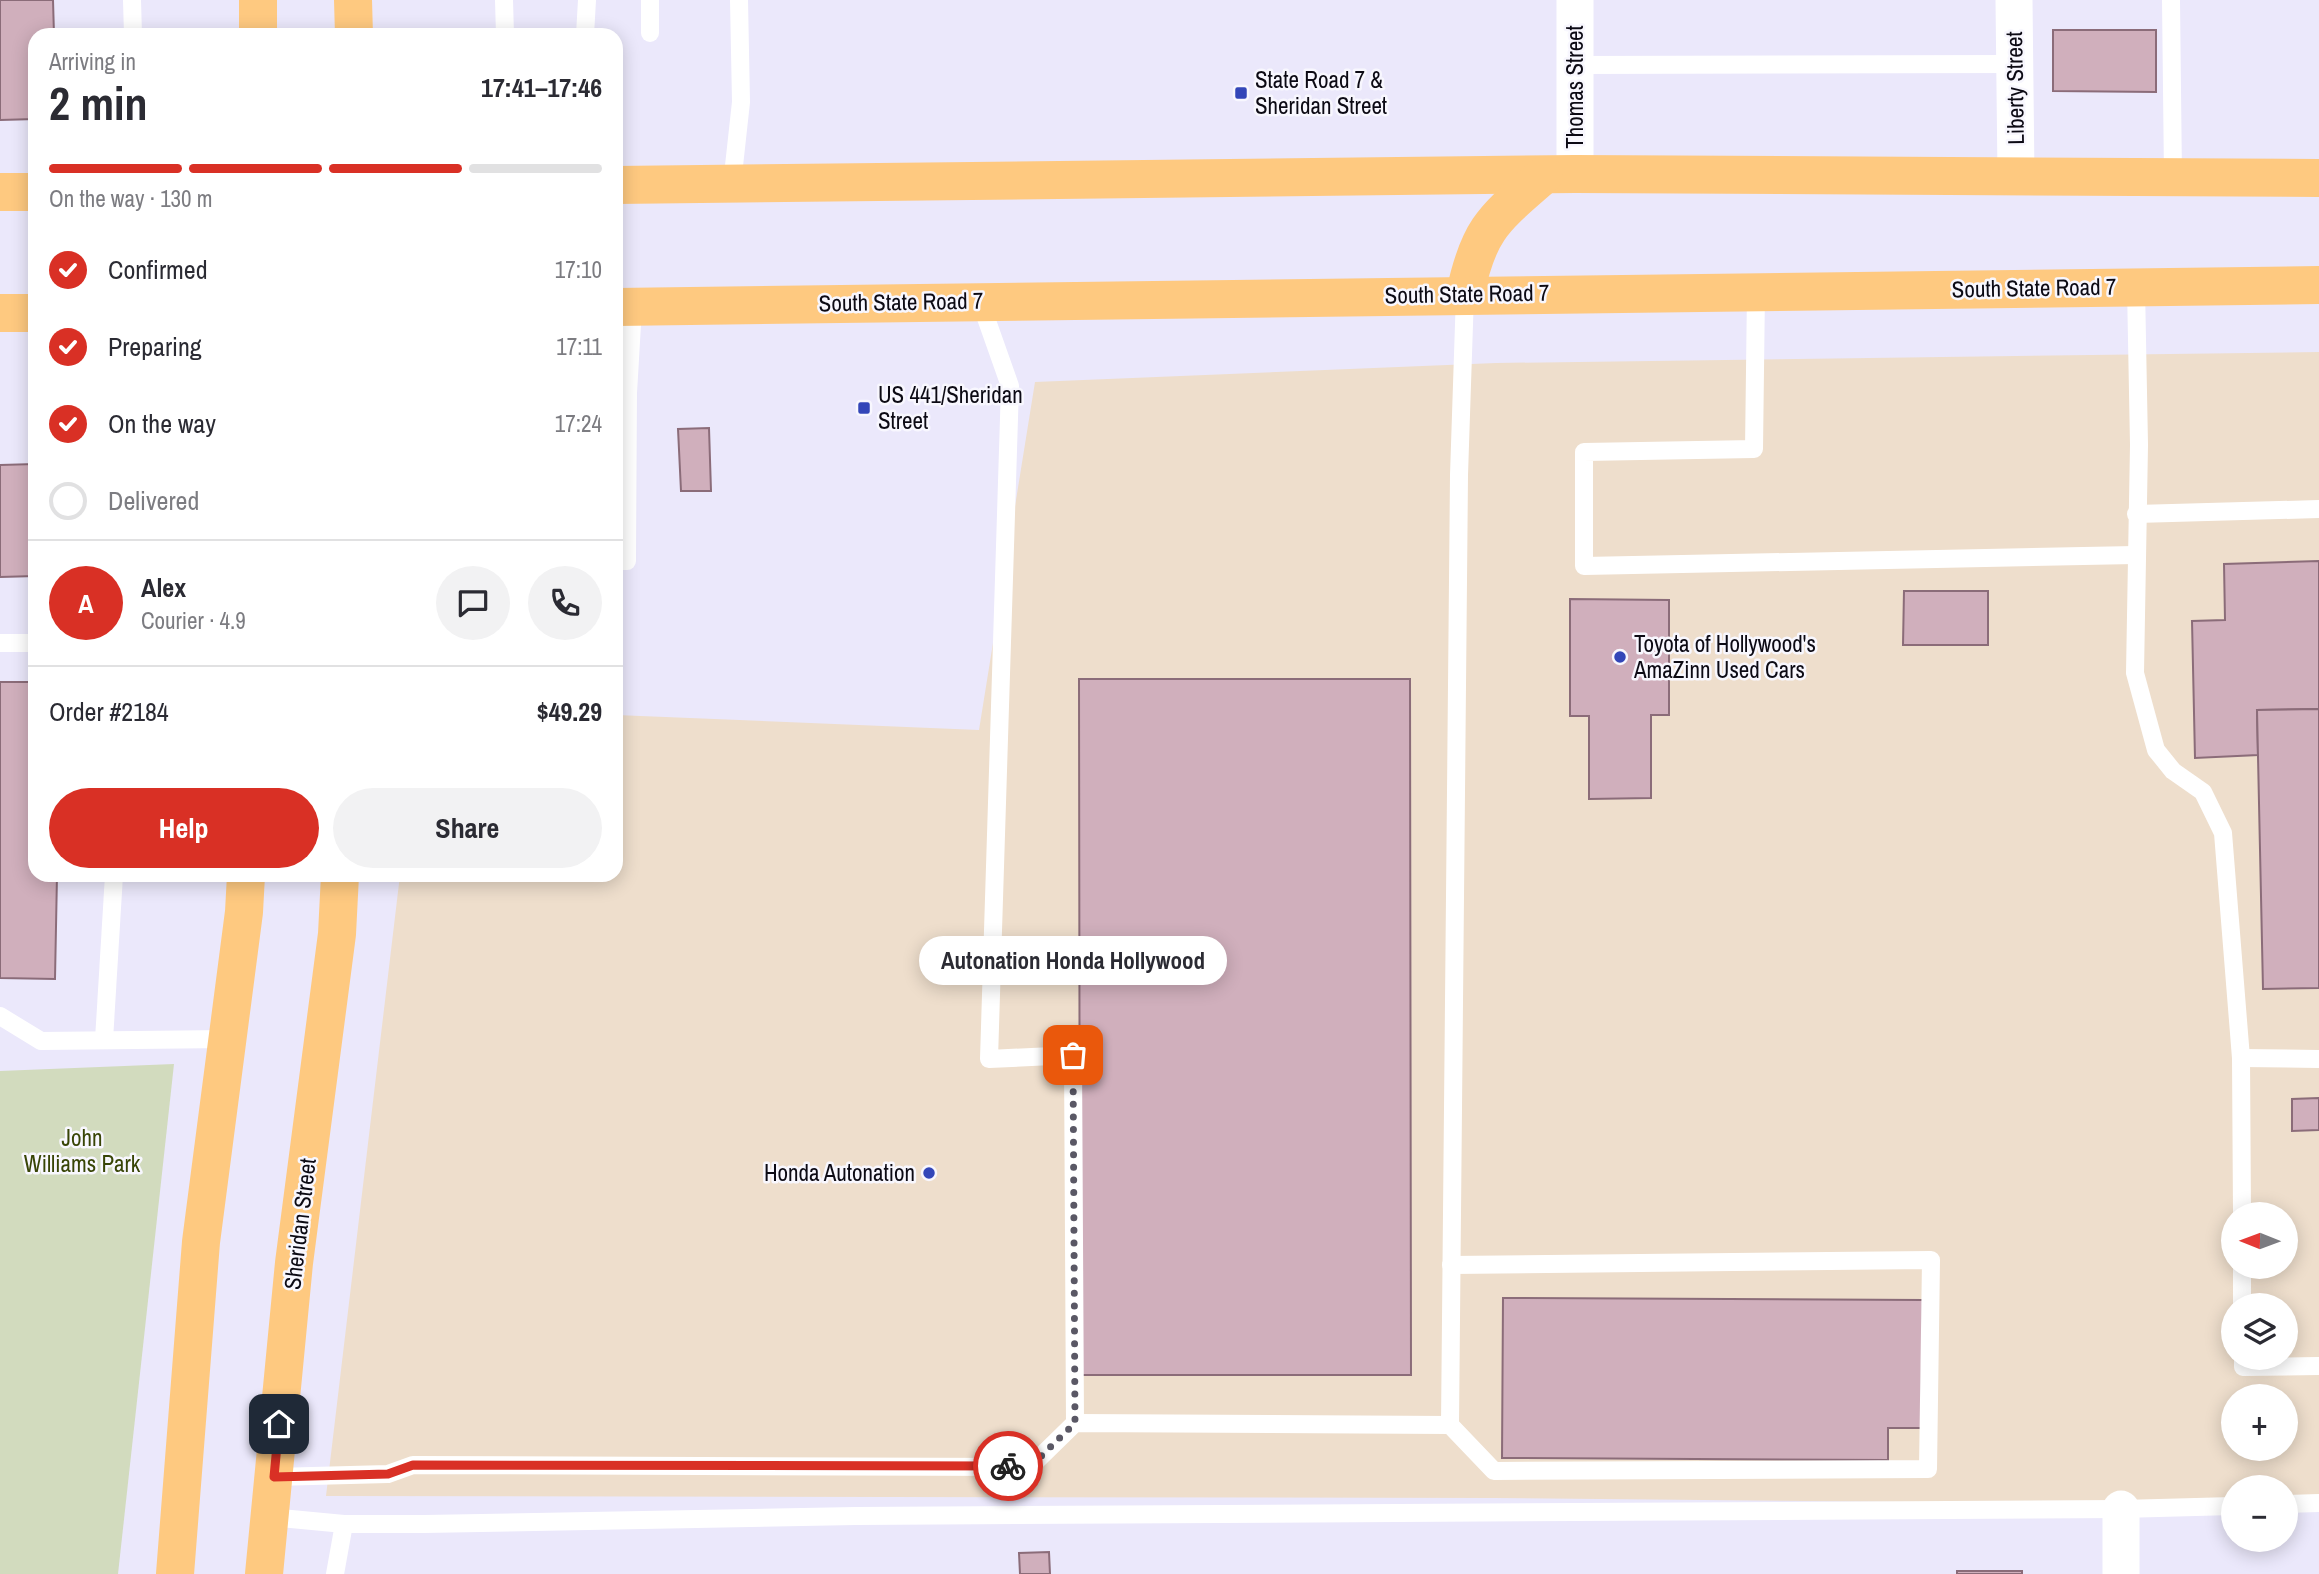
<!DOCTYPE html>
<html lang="en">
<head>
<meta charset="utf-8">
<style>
	body { margin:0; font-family:"Archivo Narrow",sans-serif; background:#f2f2f3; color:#2b2b33; height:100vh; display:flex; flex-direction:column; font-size:26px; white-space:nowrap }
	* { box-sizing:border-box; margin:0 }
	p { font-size:23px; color:#7c7c81 }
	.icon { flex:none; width:38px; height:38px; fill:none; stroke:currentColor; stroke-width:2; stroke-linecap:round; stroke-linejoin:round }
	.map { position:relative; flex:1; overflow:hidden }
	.details { position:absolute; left:28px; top:28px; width:595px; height:854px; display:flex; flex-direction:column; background:#fff; border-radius:21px; box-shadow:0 4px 18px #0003 }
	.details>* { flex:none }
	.needle { width:46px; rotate:271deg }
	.tools { position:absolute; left:2221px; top:1202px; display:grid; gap:14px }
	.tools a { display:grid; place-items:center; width:77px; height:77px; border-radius:50%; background:#fff; box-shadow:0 4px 18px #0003; font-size:35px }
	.pin { position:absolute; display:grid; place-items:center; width:60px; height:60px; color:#fff; margin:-30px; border-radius:14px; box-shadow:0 4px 10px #0006 }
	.courier { position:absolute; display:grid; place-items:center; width:70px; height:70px; margin:-35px; border:5px solid #d93025; border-radius:50%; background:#fff; color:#222; box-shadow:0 2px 9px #0007 }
	.bubble { position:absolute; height:49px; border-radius:24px; background:#fff; box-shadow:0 4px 18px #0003; font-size:23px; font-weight:700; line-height:49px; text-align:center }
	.summary em { font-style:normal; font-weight:700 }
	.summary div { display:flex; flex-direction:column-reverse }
	.summary { display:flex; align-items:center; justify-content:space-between; height:119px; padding:0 21px }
	h1 { font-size:46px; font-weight:700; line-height:52px }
	.bar { display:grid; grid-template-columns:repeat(4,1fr); gap:10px 7px; align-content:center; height:84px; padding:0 21px }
	.bar i { height:9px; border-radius:5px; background:#e1e1e2 }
	.bar .current { background:#d93025 }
	.bar p { grid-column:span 4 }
	.line { display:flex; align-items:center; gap:18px; padding:0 21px; border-top:2px solid #e1e1e2 }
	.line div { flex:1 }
	.round { display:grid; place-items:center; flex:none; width:74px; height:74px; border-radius:37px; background:#f2f2f3 }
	ol { padding:0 21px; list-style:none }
	li { display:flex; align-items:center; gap:21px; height:77px }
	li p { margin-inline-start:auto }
	li .icon { padding:7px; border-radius:50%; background:#d93025; color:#fff; stroke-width:4 }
	li:last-child { color:#7c7c81 }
	li i { width:38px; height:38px; border:4px solid #e1e1e2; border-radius:50% }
	.action { display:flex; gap:14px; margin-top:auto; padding:14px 21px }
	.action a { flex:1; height:80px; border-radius:42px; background:#d93025; color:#fff; font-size:28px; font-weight:700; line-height:80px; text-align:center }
	.action a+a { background:#f2f2f3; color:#2b2b33 }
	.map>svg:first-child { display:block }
</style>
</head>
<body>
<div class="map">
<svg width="2319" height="1574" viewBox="0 0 2319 1574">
	<rect width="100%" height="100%" fill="#ebe8fb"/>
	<path fill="#eedecc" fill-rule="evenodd" d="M2319 352V1506H2286V1488H2233V1505L1494 1498 326 1496 400 875H616V715L979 730 1035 382 1496 363ZM2233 1214H2286V1267H2233ZM2233 1306H2286V1358H2233ZM2233 1396H2286V1449H2233Z"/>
	<polygon fill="#d2dbbe" points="174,1064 118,1574 0,1574 0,1071"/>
	<g fill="#d0afbc" stroke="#8b6c79" stroke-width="2">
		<polygon points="0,0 53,0 54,35 35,35 35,119 0,120"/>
		<polygon points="2053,30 2156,30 2156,92 2053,91"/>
		<polygon points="709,428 711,491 681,491 678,429"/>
		<polygon points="35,464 35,576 0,577 0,465"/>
		<polygon points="2319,561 2319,709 2257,710 2258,755 2195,758 2192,621 2225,620 2224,564"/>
		<polygon points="1904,591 1988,591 1988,645 1903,645"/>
		<polygon points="1570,599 1669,600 1669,715 1651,715 1651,798 1589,799 1589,716 1570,716"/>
		<polygon points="1079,679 1410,679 1411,1375 1080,1375"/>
		<polygon points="0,682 35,682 35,875 57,875 55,979 0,978"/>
		<polygon points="2319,709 2319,988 2263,989 2257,710"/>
		<polygon points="2319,1098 2319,1130 2292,1131 2292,1099"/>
		<polygon points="1503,1298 1923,1300 1921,1428 1888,1428 1888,1460 1502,1458"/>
		<polygon points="1049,1552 1050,1574 1020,1574 1019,1553"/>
		<rect x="1957" y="1571" width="65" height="3"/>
	</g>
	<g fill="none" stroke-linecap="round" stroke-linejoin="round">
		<g stroke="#fff" stroke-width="18">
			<polyline points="132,0 133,35"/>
			<polyline points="504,0 505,35"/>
			<polyline points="650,0 650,33"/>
			<polyline points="2171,0 2173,177"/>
			<polyline points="585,35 587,0"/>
			<polyline points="1576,65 2014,64"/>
			<polyline points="732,184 741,102 739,0"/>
			<polyline points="2136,287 2139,445 2135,673 2156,750 2173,771 2203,792 2223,833 2241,1058 2242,1214"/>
			<polyline points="1756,291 1754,449 1584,452 1584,566 2135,555"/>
			<polyline points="980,301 1010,386 989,1059 1073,1055 1075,1423"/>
			<polyline points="616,394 628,393 633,307"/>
			<polyline points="2136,514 2319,509"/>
			<polyline points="616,561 627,561 628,393"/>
			<polyline points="0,643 35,643"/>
			<polyline points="0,1016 41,1041 228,1039"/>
			<polyline points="104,1040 114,875"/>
			<polyline points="2241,1058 2319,1059"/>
			<polyline points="2242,1267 2242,1306"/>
			<polyline points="2243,1358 2243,1367 2319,1366"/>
			<polyline points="1450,1425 1494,1471 1928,1469 1931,1260 1451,1265"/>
			<polyline points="274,1477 388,1474 413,1465 1030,1467 1075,1423 1450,1425 1459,475 1465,294"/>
			<polyline points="2286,1504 2319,1503"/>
			<polyline points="270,1517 344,1524 424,1524 856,1516 2121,1509 2233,1506"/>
			<polyline points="335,1574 344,1524"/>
		</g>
		<g stroke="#fff" stroke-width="37">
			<polyline points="1575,0 1575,174"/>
			<polyline points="2014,0 2016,176"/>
			<polyline points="2121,1574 2121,1509"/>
		</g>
		<g stroke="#fec980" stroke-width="38">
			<polyline points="353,0 354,35"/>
			<polyline points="258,35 258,0"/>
			<polyline points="616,185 1575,174 2319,178"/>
			<polyline points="0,192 35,192"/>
			<path d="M1465 294C1479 227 1495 218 1544 175"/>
			<polyline points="616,307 2319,285"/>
			<polyline points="0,313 35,313"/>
			<polyline points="175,1574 201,1242 244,912 246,875"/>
			<polyline points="264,1574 294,1263 337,934 340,875"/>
		</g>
	</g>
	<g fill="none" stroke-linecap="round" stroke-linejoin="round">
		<polyline stroke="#5a5865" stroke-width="7" stroke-dasharray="0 12.6" points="1008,1466 1031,1466 1075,1423 1073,1055"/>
		<polyline stroke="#d93025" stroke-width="9" points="279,1424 274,1477 388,1474 413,1465 1008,1466"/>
	</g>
	<g fill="#3346b8" stroke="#f8f7fe" stroke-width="2.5">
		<rect x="1234" y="86" width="14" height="14" rx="3.5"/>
		<rect x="857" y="401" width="14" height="14" rx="3.5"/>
		<circle cx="1620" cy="657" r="7"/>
		<circle cx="929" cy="1173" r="7"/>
	</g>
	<g text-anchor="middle" stroke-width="5" stroke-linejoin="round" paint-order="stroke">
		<g font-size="23" fill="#0c0a14" stroke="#f8f7fe" text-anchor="start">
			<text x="1255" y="88">State Road 7 &amp;<tspan x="1255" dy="26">Sheridan Street</tspan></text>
			<text x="878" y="403">US 441/Sheridan<tspan x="878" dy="26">Street</tspan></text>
			<text x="1634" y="652">Toyota of Hollywood's<tspan x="1634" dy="26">AmaZinn Used Cars</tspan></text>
			<text x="915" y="1181" text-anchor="end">Honda Autonation</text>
		</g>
		<g font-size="23" fill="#0c0a14" stroke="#f8f7fe">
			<text transform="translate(1575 87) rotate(-90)" y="8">Thomas Street</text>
			<text transform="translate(2015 88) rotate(-91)" y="8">Liberty Street</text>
			<text transform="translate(2034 288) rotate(-1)" y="8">South State Road 7</text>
			<text transform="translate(1467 294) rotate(-1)" y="8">South State Road 7</text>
			<text transform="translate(901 302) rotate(-1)" y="8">South State Road 7</text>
			<text transform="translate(300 1224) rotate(-83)" y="8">Sheridan Street</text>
		</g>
		<g font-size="23" fill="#384506" stroke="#f8f7fe">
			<text x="82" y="1146">John<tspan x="82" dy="26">Williams Park</tspan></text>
		</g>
	</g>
</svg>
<div class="tools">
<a><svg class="needle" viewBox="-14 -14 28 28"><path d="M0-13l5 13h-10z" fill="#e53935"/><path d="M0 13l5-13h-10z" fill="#7c7c81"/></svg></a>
<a><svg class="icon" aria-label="layers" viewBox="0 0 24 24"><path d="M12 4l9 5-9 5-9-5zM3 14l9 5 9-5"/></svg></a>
<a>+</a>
<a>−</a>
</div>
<div class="pin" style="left:1073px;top:1055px;background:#ea580c"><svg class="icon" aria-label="bag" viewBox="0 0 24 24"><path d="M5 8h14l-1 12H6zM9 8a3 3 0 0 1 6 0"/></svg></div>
<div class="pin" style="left:279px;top:1424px;background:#1f2937"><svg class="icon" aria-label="home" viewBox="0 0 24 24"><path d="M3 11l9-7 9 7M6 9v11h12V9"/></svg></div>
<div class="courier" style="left:1008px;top:1466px"><svg class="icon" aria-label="bike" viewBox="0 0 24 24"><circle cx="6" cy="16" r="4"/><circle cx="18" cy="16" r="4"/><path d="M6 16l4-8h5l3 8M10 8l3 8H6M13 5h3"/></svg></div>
<div class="bubble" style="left:919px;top:936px;width:308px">Autonation Honda Hollywood</div>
<section class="details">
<div class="summary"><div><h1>2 min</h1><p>Arriving in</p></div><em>17:41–17:46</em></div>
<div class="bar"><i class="current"></i><i class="current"></i><i class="current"></i><i></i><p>On the way · 130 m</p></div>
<ol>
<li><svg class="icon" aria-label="check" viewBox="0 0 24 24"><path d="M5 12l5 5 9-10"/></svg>Confirmed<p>17:10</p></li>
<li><svg class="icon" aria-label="check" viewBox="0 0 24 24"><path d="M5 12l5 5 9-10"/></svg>Preparing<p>17:11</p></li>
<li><svg class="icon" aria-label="check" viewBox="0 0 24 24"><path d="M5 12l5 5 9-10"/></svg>On the way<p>17:24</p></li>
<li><i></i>Delivered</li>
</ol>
<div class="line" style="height:126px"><b class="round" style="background:#d93025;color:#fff">A</b><div><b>Alex</b><p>Courier · 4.9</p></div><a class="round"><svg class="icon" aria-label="chat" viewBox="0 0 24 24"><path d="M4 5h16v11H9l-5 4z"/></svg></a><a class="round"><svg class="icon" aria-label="phone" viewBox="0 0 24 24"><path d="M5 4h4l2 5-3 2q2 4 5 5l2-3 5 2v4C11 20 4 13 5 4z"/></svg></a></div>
<div class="line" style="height:91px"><div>Order #2184</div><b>$49.29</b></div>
<div class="action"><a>Help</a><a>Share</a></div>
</section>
</div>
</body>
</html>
